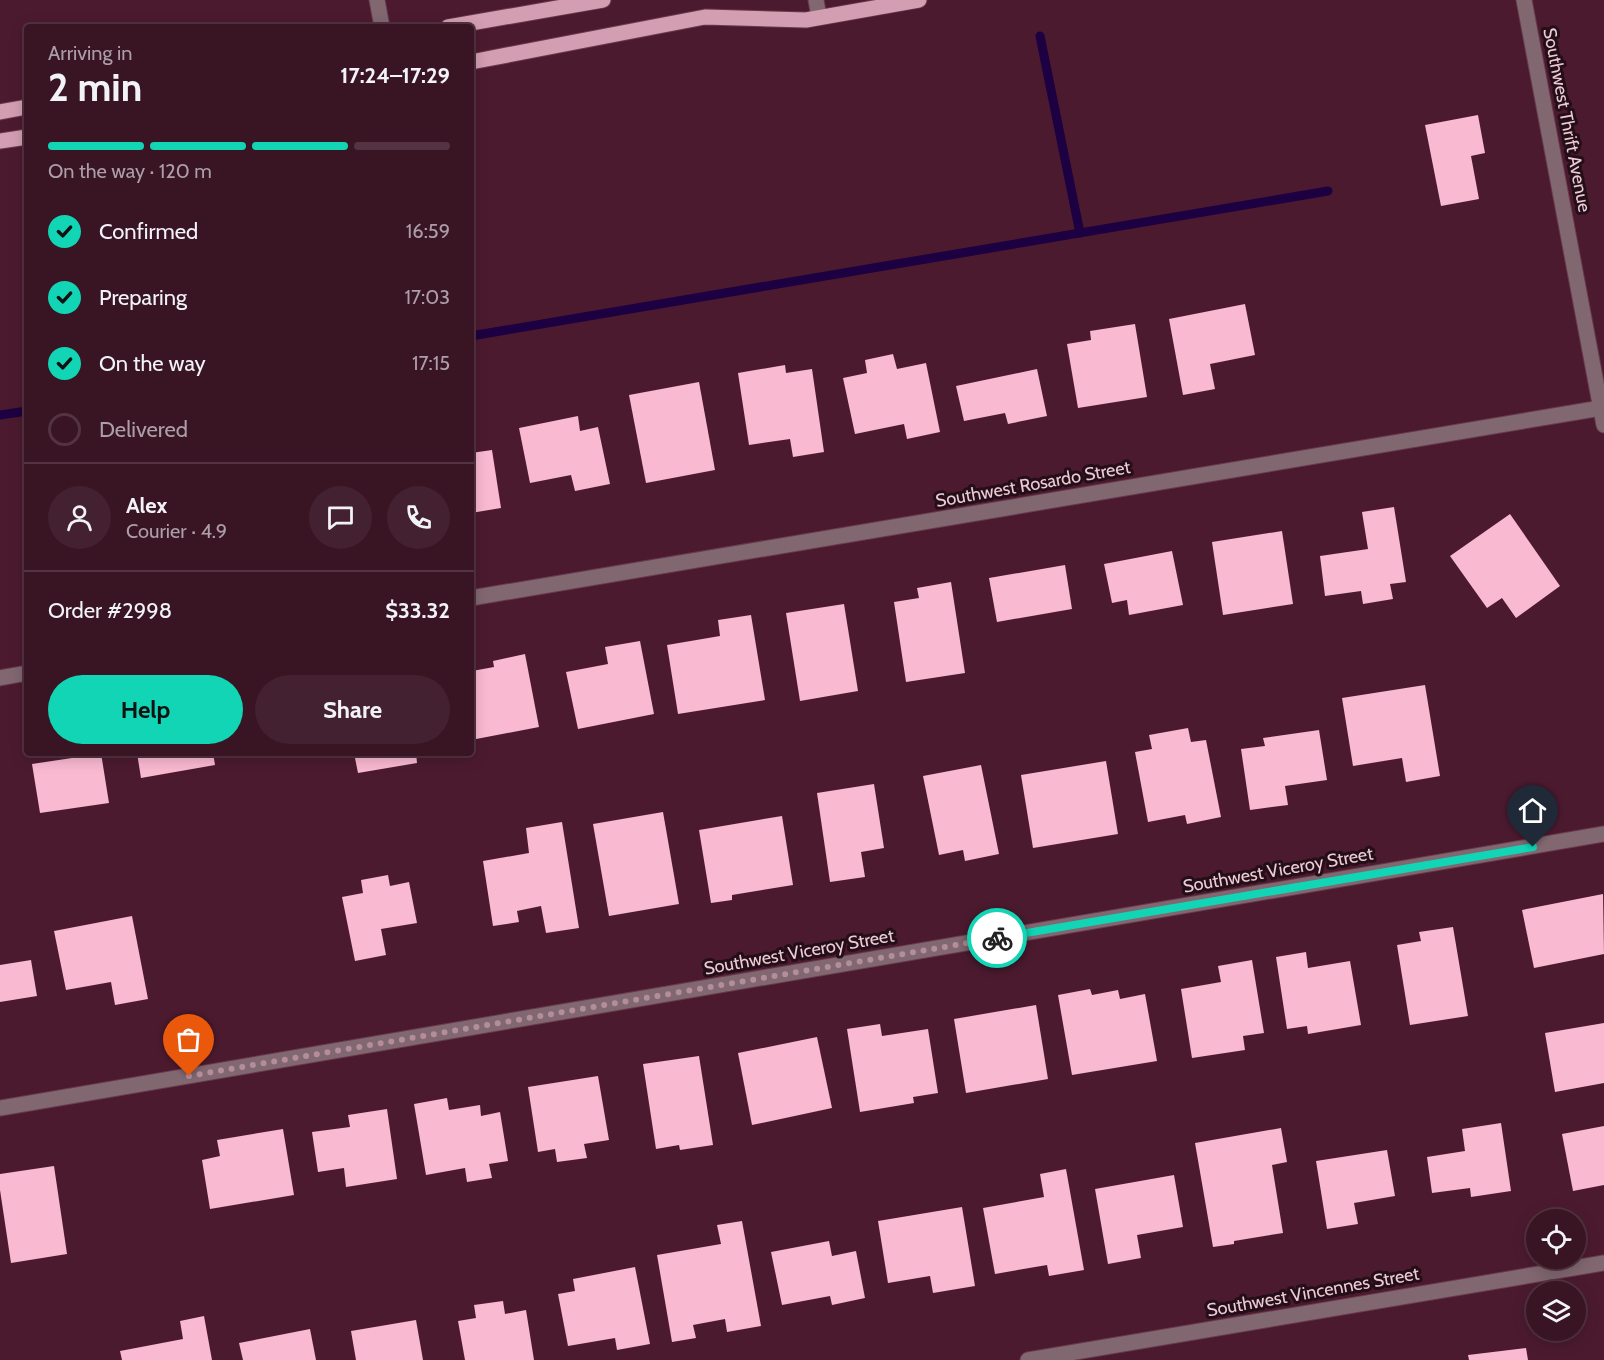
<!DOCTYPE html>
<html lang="en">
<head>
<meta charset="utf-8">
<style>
	body { margin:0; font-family:Cabin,sans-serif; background:#442130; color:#f1f3f6; height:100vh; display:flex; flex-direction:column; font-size:22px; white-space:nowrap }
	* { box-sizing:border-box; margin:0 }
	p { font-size:20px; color:#ab9ea6 }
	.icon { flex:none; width:33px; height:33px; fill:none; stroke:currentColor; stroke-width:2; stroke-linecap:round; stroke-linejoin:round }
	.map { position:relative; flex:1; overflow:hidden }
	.drawer { position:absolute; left:24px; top:24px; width:450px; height:732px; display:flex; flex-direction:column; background:#391423; border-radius:6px; box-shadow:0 3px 15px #0003,0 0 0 2px #533341 }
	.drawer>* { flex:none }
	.fabs { position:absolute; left:1526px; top:1209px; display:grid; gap:12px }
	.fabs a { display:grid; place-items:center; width:60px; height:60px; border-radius:50%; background:#391423; box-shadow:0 3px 15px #0003,0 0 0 2px #533341; font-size:30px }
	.pin { position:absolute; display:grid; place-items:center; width:51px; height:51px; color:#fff; margin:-62px -26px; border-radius:50% 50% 50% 0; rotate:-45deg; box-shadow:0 0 6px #0007 }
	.pin .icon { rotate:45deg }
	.courier { position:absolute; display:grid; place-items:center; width:60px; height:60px; margin:-30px; border:4px solid #11d5b4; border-radius:50%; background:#fff; color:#222; box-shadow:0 2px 8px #0007 }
	.head em { font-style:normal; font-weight:700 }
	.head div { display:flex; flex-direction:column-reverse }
	.head { display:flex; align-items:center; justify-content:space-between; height:102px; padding:0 24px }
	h1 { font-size:39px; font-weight:700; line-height:45px }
	.bar { display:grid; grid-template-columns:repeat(4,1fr); gap:9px 6px; align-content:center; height:72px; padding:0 24px }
	.bar i { height:8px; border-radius:4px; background:#533341 }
	.bar .current { background:#11d5b4 }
	.bar p { grid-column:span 4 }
	.line { display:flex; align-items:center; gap:15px; padding:0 24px; border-top:2px solid #533341 }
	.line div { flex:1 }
	.round { display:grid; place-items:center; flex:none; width:63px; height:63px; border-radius:32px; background:#442130 }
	ol { padding:0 24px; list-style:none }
	li { display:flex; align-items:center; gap:18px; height:66px }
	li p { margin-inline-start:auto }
	li .icon { padding:6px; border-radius:50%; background:#11d5b4; color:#111; stroke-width:4 }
	li:last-child { color:#ab9ea6 }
	li i { width:33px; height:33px; border:3px solid #533341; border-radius:50% }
	.primary-button { display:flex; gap:12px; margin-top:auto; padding:12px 24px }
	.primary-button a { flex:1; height:69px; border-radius:36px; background:#11d5b4; color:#111; font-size:24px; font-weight:700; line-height:69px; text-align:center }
	.primary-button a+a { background:#442130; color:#f1f3f6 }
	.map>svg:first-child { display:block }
</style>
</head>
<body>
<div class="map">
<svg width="1604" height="1360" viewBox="0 0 1604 1360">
	<rect width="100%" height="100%" fill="#4c1a2f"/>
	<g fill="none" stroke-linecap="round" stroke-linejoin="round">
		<g stroke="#1d0041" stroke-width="9">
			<polyline points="1040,36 1080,233"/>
			<polyline points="471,336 1328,191"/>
			<polyline points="0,415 27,411"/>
		</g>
	</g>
	<g fill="#f9b9d0">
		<polygon points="1478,115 1485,153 1471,156 1479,199 1441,206 1425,125"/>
		<polygon points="1245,304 1255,355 1210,364 1215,389 1183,395 1169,319"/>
		<polygon points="1135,324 1147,397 1078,408 1067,344 1091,340 1090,331"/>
		<polygon points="893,354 897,369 926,363 940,432 907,439 904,424 855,434 843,378 867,373 865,360"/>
		<polygon points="785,365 786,373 812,369 824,452 793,457 790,439 749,445 738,373"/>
		<polygon points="1037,369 1047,416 1008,424 1005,413 964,421 956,386"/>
		<polygon points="699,382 715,470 646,483 629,395"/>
		<polygon points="578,416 580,431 598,427 610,484 575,491 571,475 530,483 519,428"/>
		<polygon points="492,450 501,508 471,513 471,453"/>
		<polygon points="1394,507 1406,582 1390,584 1393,599 1363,604 1361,591 1325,596 1320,556 1368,549 1362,512"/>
		<polygon points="1510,514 1560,586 1516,618 1502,598 1487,608 1450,556"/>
		<polygon points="1282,531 1293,604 1223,615 1212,542"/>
		<polygon points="1172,551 1183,605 1129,615 1127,600 1112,603 1104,564"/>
		<polygon points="1065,565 1072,609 997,622 989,578"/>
		<polygon points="951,582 965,673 906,682 894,602 919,598 917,588"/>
		<polygon points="844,604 858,691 800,701 786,613"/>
		<polygon points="751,615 765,700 678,714 667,645 720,636 718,620"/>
		<polygon points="640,641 654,714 578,729 566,672 608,664 605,647"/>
		<polygon points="525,654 539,727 471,740 471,686 475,685 472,671 494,667 493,661"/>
		<polygon points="1425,685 1440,776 1406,782 1402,758 1353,766 1342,698"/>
		<polygon points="1188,728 1191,742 1206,740 1221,817 1187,824 1185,815 1148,822 1135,752 1152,749 1149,735"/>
		<polygon points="1319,730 1327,780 1285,786 1288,805 1250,810 1241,749 1265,746 1263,738"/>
		<polygon points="71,753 101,753 109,803 40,813 32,764 72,758"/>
		<polygon points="137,753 213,753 215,765 141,778"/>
		<polygon points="354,753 416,753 417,763 358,773"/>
		<polygon points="1106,761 1118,834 1033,848 1021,775"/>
		<polygon points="981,765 999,854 965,861 963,850 939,855 923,776"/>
		<polygon points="874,784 884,848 861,852 865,877 830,882 817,793"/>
		<polygon points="663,812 679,904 609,916 593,824"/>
		<polygon points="782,816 793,885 732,895 732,900 711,903 699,830"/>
		<polygon points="562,822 579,928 546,933 541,906 517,911 519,922 493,926 483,861 529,853 526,828"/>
		<polygon points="388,875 390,886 409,882 417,923 381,929 386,955 355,961 342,897 363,893 361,880"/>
		<polygon points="1603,894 1604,954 1534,968 1522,910"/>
		<polygon points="132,916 148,999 115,1005 111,982 66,990 54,931"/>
		<polygon points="1453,927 1468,1016 1410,1025 1397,945 1421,941 1419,932"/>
		<polygon points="1306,952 1308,968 1350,961 1361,1025 1308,1034 1307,1026 1287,1029 1276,957"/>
		<polygon points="31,960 37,996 0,1002 0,965"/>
		<polygon points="1252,960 1264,1033 1243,1036 1245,1050 1192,1058 1181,989 1221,982 1218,966"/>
		<polygon points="1090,989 1092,995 1118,990 1120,999 1145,994 1157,1061 1072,1075 1058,995"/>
		<polygon points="1036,1005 1048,1079 966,1093 954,1019"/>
		<polygon points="1604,1023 1604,1083 1555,1092 1545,1033"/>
		<polygon points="880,1024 882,1036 928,1029 938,1093 913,1097 914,1103 860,1112 847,1029"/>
		<polygon points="817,1037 832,1108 752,1125 738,1053"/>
		<polygon points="699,1056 713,1145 680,1150 679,1145 656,1149 643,1064"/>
		<polygon points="598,1076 609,1140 584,1144 587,1158 557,1162 555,1149 538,1152 528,1087"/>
		<polygon points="447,1098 449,1110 480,1105 481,1116 500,1112 508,1161 489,1164 492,1178 467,1182 465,1168 426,1175 414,1104"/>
		<polygon points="387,1109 397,1179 346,1187 344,1168 318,1172 312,1132 350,1127 348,1115"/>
		<polygon points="1501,1123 1511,1191 1471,1197 1470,1188 1432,1193 1427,1157 1465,1151 1462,1129"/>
		<polygon points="1604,1126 1604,1185 1573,1191 1562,1134"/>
		<polygon points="1281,1128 1287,1162 1272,1165 1283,1233 1234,1241 1234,1244 1213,1247 1195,1143"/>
		<polygon points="283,1129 294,1195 210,1209 202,1160 220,1156 217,1140"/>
		<polygon points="1387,1150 1395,1196 1354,1203 1358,1224 1327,1229 1316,1161"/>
		<polygon points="54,1166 67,1254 11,1263 0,1190 0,1174"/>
		<polygon points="1066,1169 1084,1270 1049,1276 1047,1265 995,1274 983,1208 1044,1197 1040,1174"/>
		<polygon points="1174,1175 1183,1227 1137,1235 1141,1258 1108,1264 1095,1189"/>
		<polygon points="962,1207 975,1286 933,1293 930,1276 888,1283 878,1221"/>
		<polygon points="742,1221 761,1326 727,1332 725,1319 693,1325 696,1338 672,1342 657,1255 721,1244 717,1225"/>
		<polygon points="829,1241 832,1256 856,1251 865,1298 832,1305 830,1296 782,1305 771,1252"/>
		<polygon points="635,1267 650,1344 617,1350 615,1338 568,1346 558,1294 575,1291 573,1279"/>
		<polygon points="503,1301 505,1314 526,1310 534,1360 465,1360 458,1321 476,1318 474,1305"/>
		<polygon points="204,1316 212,1360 122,1360 120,1351 183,1339 180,1321"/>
		<polygon points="416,1320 423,1360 356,1360 351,1331"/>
		<polygon points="310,1329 316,1360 243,1360 239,1343"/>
		<polygon points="1526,1348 1528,1360 1469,1360 1468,1355"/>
	</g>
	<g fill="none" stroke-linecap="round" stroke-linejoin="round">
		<defs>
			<g id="minor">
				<polyline points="377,0 382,27"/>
				<polyline points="816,0 819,17"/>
				<polyline points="1524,0 1604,425"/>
				<polyline points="471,598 1601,408"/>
				<polyline points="0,678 27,673"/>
				<polyline points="0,1108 1604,834"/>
				<polyline points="1028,1360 1604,1263"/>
			</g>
			<g id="major">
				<polyline points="448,27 603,0"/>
				<polyline points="471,62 705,17 806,20 919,0"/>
				<polyline points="0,112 27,107"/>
				<polyline points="0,141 27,137"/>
			</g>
		</defs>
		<use href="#minor" stroke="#693a4d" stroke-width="17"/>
		<use href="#major" stroke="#693a4d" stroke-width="17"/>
		<use href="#minor" stroke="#816770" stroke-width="15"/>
		<use href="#major" stroke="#d39eb1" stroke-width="15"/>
	</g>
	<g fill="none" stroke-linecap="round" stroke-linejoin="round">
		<polyline stroke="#b48d9c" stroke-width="6" stroke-dasharray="0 10.8" points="189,1076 997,938"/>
		<polyline stroke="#11d5b4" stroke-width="8" points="997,938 1533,847"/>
	</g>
	<g text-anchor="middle" stroke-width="6" stroke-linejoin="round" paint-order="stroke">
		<g font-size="18" fill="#eccbd6" stroke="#240e17">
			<text transform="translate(1567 120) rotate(79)" y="6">Southwest Thrift Avenue</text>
			<text transform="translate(1033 484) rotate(-10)" y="6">Southwest Rosardo Street</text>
			<text transform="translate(1278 870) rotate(-10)" y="6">Southwest Viceroy Street</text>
			<text transform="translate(799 952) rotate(-10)" y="6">Southwest Viceroy Street</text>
			<text transform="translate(1313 1292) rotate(-10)" y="6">Southwest Vincennes Street</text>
		</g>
	</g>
</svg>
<div class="fabs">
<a><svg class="icon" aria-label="locate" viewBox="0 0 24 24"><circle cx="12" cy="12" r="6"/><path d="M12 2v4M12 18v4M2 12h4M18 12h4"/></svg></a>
<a><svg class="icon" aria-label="layers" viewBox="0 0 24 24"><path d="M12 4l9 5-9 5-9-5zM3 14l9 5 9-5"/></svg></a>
</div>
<div class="pin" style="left:189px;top:1076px;background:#ea580c"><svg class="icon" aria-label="bag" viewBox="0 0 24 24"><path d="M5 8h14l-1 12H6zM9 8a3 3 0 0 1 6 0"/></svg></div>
<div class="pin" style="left:1533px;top:847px;background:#1f2937"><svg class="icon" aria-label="home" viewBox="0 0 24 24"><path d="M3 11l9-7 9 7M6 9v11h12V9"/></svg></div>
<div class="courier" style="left:997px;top:938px"><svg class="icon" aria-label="bike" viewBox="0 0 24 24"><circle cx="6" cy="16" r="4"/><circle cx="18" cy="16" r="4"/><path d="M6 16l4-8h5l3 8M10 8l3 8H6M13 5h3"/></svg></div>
<section class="drawer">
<div class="head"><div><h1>2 min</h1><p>Arriving in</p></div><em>17:24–17:29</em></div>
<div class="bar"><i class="current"></i><i class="current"></i><i class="current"></i><i></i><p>On the way · 120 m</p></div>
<ol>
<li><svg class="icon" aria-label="check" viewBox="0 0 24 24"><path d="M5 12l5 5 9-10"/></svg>Confirmed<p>16:59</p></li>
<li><svg class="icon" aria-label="check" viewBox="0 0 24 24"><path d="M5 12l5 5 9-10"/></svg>Preparing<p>17:03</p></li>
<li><svg class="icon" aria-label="check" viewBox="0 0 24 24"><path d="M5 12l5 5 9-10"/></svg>On the way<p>17:15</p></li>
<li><i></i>Delivered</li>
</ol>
<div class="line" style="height:108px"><a class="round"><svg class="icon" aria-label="person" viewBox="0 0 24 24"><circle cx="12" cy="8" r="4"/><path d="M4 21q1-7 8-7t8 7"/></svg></a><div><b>Alex</b><p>Courier · 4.9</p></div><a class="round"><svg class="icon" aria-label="chat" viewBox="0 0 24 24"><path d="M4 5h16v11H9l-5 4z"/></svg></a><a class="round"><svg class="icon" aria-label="phone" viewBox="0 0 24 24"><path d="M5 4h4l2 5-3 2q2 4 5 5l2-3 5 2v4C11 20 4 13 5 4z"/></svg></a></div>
<div class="line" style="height:78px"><div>Order #2998</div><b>$33.32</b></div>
<div class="primary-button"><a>Help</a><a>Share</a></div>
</section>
</div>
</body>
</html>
